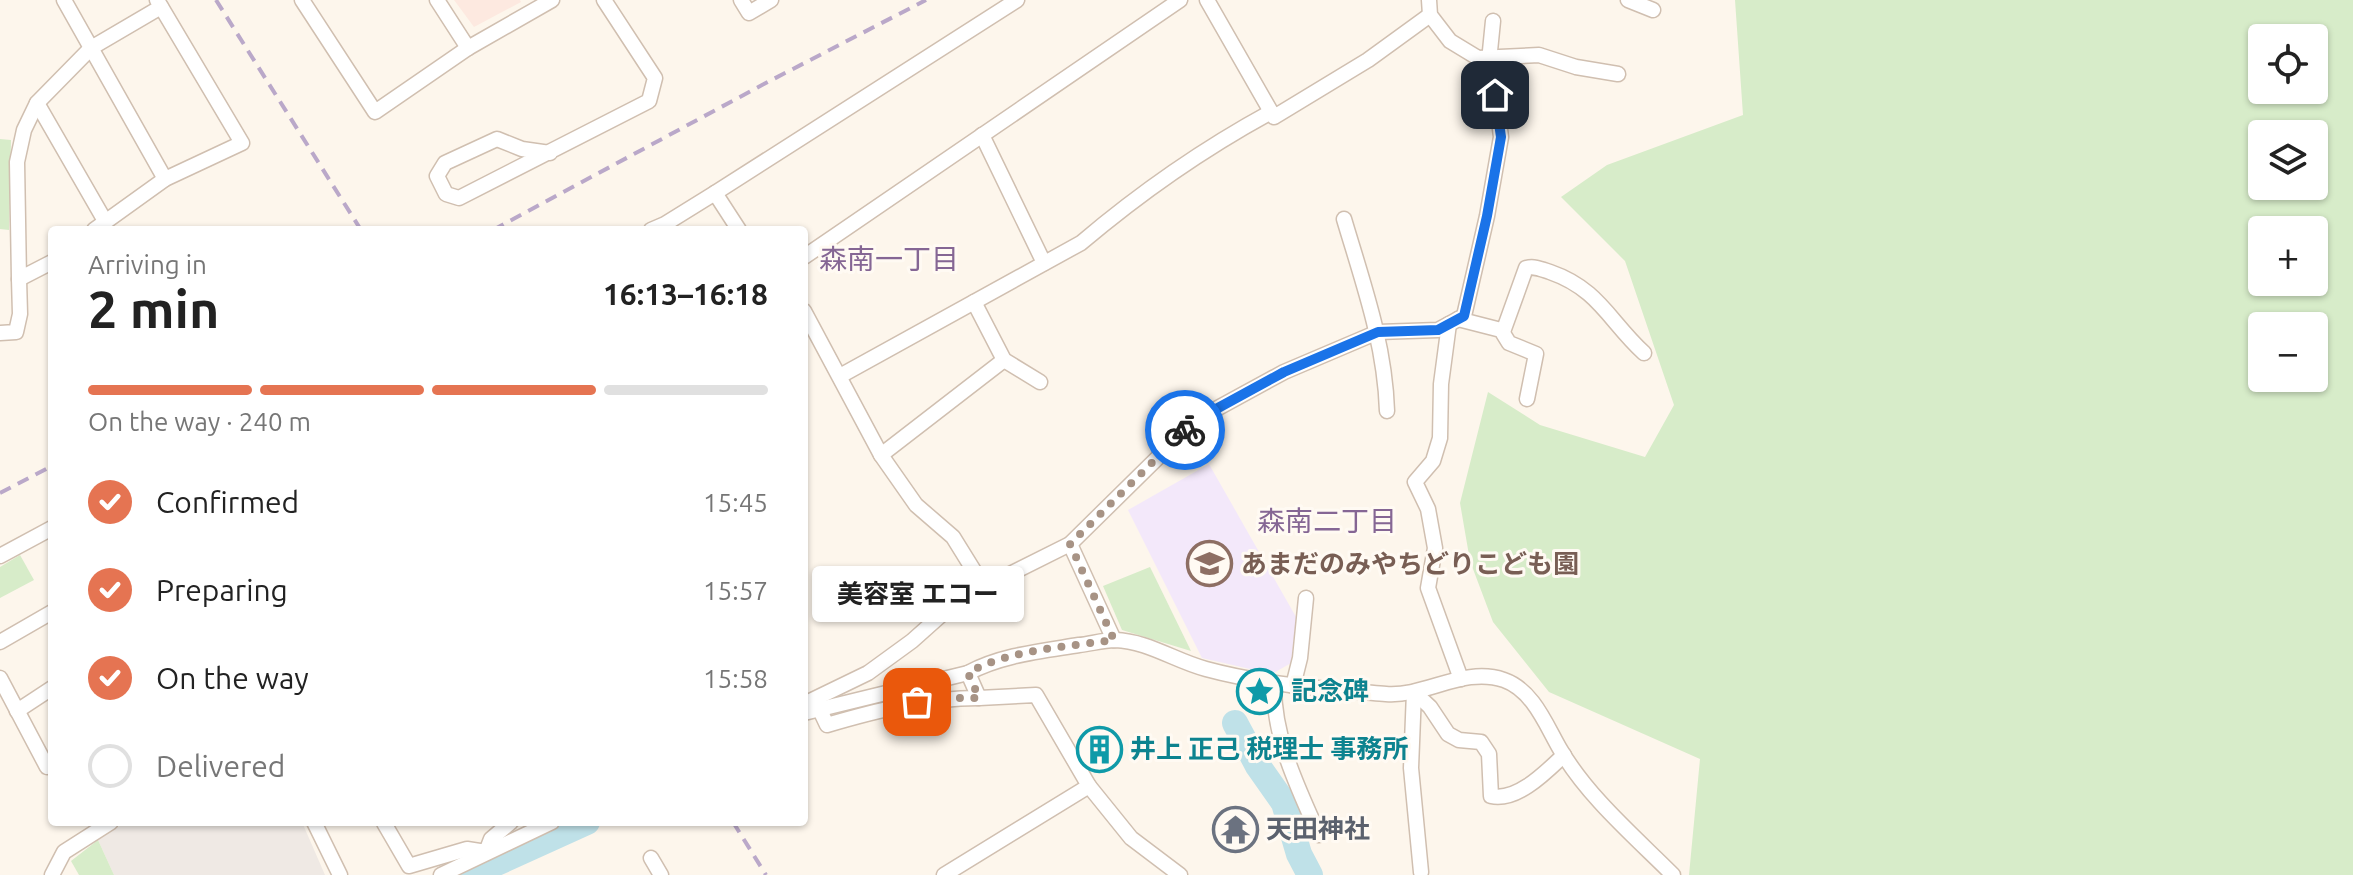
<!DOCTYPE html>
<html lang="en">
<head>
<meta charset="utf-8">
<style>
	body { margin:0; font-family:Ubuntu,"Noto Sans JP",sans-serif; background:#f2f2f2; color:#222; height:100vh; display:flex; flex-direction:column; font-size:30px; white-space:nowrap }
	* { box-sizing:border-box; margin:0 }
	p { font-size:26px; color:#767676 }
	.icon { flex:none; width:44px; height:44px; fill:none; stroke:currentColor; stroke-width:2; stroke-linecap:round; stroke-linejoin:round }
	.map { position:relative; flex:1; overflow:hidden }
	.panel { position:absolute; left:48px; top:226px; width:760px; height:600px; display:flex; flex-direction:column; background:#fff; border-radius:8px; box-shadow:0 2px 6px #0004 }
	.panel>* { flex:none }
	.fabs { position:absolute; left:2248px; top:24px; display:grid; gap:16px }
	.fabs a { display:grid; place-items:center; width:80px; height:80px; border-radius:8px; background:#fff; box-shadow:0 2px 6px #0004; font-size:40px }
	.pin { position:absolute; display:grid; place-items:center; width:68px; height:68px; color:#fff; margin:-34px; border-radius:16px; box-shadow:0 4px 12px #0006 }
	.courier { position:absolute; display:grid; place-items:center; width:80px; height:80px; margin:-40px; border:6px solid #1a73e8; border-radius:50%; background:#fff; color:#222; box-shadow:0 2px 10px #0007 }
	.bubble { position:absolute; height:56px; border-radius:8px; background:#fff; box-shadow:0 2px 6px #0004; font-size:26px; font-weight:700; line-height:56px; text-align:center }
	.headline em { font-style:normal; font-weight:700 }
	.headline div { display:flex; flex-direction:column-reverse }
	.headline { display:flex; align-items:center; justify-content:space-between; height:136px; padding:0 40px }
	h1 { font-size:52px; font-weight:700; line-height:60px }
	.bar { display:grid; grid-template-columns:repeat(4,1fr); gap:12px 8px; align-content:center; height:96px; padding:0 40px }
	.bar i { height:10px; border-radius:6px; background:#e0e0e0 }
	.bar .on { background:#e57452 }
	.bar p { grid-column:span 4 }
	ol { padding:0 40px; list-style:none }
	li { display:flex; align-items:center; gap:24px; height:88px }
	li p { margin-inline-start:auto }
	li .icon { padding:8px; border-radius:50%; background:#e57452; color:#fff; stroke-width:4 }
	li:last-child { color:#767676 }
	li i { width:44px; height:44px; border:4px solid #e0e0e0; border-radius:50% }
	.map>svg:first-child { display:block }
</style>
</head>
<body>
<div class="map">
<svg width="2353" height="875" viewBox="0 0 2353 875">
	<rect width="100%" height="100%" fill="#fdf6ec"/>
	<polygon fill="#fde9e0" points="454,0 520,0 521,2 474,27"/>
	<polygon fill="#efe9e4" points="126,822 302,822 325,875 114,875 98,840"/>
	<polygon fill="#f3e8fa" points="1209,464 1296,617 1291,663 1272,674 1202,658 1128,510"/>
	<g fill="#d7ecc9" fill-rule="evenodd">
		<path d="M1735 0H2353V875H1689L1700 759 1549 692 1493 622 1470 561 1460 503 1488 392 1540 425 1645 457 1674 405 1625 261 1561 197 1607 165 1743 115ZM2314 38V90H2262V38ZM2314 134V186H2262V134ZM2262 230H2314V282H2262ZM2314 326V378H2262V326Z"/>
		<polygon points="0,139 11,140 9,230 0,229"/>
		<polygon points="20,555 34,580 0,598 0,567"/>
		<polygon points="1150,567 1191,651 1122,630 1103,586"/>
		<polygon points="98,840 114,875 79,875 71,861"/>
	</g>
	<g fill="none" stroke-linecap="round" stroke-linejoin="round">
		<g stroke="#bfe1e8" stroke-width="26">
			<polyline points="1235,723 1258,766 1284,803 1299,854 1310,875"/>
			<polyline points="470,875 587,822"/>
		</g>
		<defs>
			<g id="minor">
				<polyline points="64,0 165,179"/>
				<polyline points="302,0 375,112 468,48 552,0"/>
				<polyline points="437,0 468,48"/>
				<polyline points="741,0 749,13 771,0"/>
				<polyline points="1207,0 1274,117 1368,60 1430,15"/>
				<polyline points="1429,0 1430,15 1450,41 1478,58 1539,55 1576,67 1618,74"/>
				<polyline points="1628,0 1653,10"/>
				<polyline points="37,103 105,221"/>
				<polyline points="982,135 1044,263"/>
				<polyline points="550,153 522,149 497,139 445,163 437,176 446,194 459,198 649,101 655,78 604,0"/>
				<polyline points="715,193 739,230"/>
				<path d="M1344 219C1363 283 1385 344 1387 411"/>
				<polyline points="94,230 165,179 242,143 157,0"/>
				<polyline points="651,230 665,224 715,193 1017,0"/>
				<polyline points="804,257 1180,0"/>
				<polyline points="52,262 19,279 17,162 24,130 37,103 91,48 161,7"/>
				<polyline points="974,302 1004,360 1040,382"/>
				<polyline points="804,311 881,455 916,505 953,537 984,587"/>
				<polyline points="1458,319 1501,330 1509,343 1536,354 1527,399"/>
				<polyline points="1449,324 1441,384 1440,438 1433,461 1415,482 1428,509 1435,548 1428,588 1461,679"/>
				<path d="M1503 332 1526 268C1535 266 1541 269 1550 272 1599 289 1609 321 1644 353"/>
				<polyline points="0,333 16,332 20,314 19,279"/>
				<path d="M840 376 1081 243C1140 193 1203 149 1271 112"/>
				<polyline points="881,455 1004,360"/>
				<polyline points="1070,544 1114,640"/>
				<polyline points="0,556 52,528"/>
				<polyline points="0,642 52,612"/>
				<polyline points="0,678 47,767 52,763"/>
				<path d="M1274 683C1273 737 1297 786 1319 835"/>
				<polyline points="1293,686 1300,658 1306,598"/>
				<path d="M1414 692 1430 707 1448 734 1459 740 1481 742 1489 754 1491 796C1517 802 1546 772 1564 755"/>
				<polyline points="1414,692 1411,768 1421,872"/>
				<polyline points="804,704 868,673 912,641 940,616 984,587 1070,544 1196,420 1284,372 1378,332 1438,330 1464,316 1487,216 1501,137 1490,51 1493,21"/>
				<path d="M819 708 827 725C878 710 926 698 979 698"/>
				<polyline points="17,711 52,688"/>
				<path d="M804 713 968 673C1001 655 1042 651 1079 645 1090 644 1103 640 1115 640 1148 641 1175 661 1206 669 1265 685 1326 689 1386 694 1426 697 1464 666 1504 680 1533 690 1546 725 1560 749 1587 796 1635 837 1673 875"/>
				<polyline points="1089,786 1131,838 1180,875"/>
				<polyline points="314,822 340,875"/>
				<polyline points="384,823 409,866 467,849 486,852 491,839 511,822"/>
				<polyline points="651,858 661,875"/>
				<polyline points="52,875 64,852 111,822"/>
				<polyline points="441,875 552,822"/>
				<polyline points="944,875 1089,786 1036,695 979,698 968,673"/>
			</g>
		</defs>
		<use href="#minor" stroke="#d0bfb0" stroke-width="17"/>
		<use href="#minor" stroke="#fff" stroke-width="14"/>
		<g stroke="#baa8c9" stroke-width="4" stroke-dasharray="12 8" stroke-linecap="butt">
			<polyline points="216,0 361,230"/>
			<polyline points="493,230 762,85 926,0"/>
			<polyline points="0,493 52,466"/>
			<polyline points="733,822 766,875"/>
		</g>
	</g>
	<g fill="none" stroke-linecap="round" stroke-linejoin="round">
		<path stroke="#a79385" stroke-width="8" stroke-dasharray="0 14.4" d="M917 702 945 698H979L968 673C1010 649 1066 647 1114 640L1070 544 1185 430"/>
		<polyline stroke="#1a73e8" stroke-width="10" points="1185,430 1196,420 1284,372 1378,332 1438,330 1464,316 1487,216 1501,137 1495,95"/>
	</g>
	<defs>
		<symbol id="school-ring" viewBox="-11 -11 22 22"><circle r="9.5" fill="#fffaf3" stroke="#8d6e63" stroke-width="1.5"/><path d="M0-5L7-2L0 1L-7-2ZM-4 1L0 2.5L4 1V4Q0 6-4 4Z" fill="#8d6e63"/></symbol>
		<symbol id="sight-ring" viewBox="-11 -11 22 22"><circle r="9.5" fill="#fffaf3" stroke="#0f9aa8" stroke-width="1.5"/><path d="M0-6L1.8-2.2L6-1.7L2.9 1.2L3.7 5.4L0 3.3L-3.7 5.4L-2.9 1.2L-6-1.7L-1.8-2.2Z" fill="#0f9aa8"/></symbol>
		<symbol id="building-ring" viewBox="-11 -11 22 22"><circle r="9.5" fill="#fffaf3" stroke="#0f9aa8" stroke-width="1.5"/><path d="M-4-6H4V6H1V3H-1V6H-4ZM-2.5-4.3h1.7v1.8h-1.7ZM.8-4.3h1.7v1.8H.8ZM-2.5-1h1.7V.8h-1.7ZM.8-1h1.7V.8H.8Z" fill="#0f9aa8"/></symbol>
		<symbol id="temple-ring" viewBox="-11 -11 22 22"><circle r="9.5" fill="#fffaf3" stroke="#6b7280" stroke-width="1.5"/><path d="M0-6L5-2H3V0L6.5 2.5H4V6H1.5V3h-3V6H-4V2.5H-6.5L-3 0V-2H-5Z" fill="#6b7280"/></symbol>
	</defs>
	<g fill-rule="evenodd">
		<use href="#school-ring" x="1184" y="538" width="51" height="51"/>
		<use href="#sight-ring" x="1234" y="666" width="51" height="51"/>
		<use href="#building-ring" x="1074" y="724" width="51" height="51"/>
		<use href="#temple-ring" x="1210" y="804" width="51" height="51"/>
	</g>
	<g text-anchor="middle" stroke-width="6" stroke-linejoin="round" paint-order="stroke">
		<g font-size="26" font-weight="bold" fill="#785e54" stroke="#fffaf3" text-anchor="start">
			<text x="1241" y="573">あまだのみやちどりこども園</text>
		</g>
		<g font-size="26" font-weight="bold" fill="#0d838f" stroke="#fffaf3" text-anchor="start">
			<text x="1291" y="700">記念碑</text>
			<text x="1130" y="758">井上 正己 税理士 事務所</text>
		</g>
		<g font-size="26" font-weight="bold" fill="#5b616d" stroke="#fffaf3" text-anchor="start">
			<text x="1266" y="838">天田神社</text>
		</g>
		<g font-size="28" fill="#856694" stroke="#fffaf3">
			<text x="889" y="269">森南一丁目</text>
			<text x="1327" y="531">森南二丁目</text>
		</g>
	</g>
</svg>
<div class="fabs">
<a><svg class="icon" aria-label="locate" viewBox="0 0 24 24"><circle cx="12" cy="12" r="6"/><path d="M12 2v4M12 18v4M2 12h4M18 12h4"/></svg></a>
<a><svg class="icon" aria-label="layers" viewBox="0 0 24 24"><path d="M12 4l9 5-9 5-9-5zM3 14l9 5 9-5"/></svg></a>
<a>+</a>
<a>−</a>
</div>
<div class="pin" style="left:917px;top:702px;background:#ea580c"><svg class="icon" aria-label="bag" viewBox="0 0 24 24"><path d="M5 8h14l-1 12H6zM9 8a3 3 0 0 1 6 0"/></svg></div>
<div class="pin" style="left:1495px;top:95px;background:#1f2937"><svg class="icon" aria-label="home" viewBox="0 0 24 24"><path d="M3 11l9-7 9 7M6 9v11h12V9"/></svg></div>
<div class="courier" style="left:1185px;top:430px"><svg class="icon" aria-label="bike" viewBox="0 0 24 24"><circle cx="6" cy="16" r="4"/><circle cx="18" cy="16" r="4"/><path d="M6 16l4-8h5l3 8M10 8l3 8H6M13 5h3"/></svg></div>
<div class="bubble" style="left:812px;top:566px;width:212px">美容室 エコー</div>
<section class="panel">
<div class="headline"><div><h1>2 min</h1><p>Arriving in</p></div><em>16:13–16:18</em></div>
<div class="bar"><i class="on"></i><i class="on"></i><i class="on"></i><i></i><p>On the way · 240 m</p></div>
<ol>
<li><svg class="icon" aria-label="check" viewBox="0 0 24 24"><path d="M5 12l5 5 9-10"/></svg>Confirmed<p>15:45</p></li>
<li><svg class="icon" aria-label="check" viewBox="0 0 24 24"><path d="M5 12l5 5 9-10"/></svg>Preparing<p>15:57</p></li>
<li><svg class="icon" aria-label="check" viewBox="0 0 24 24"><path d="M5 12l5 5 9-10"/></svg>On the way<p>15:58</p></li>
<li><i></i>Delivered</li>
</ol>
</section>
</div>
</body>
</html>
